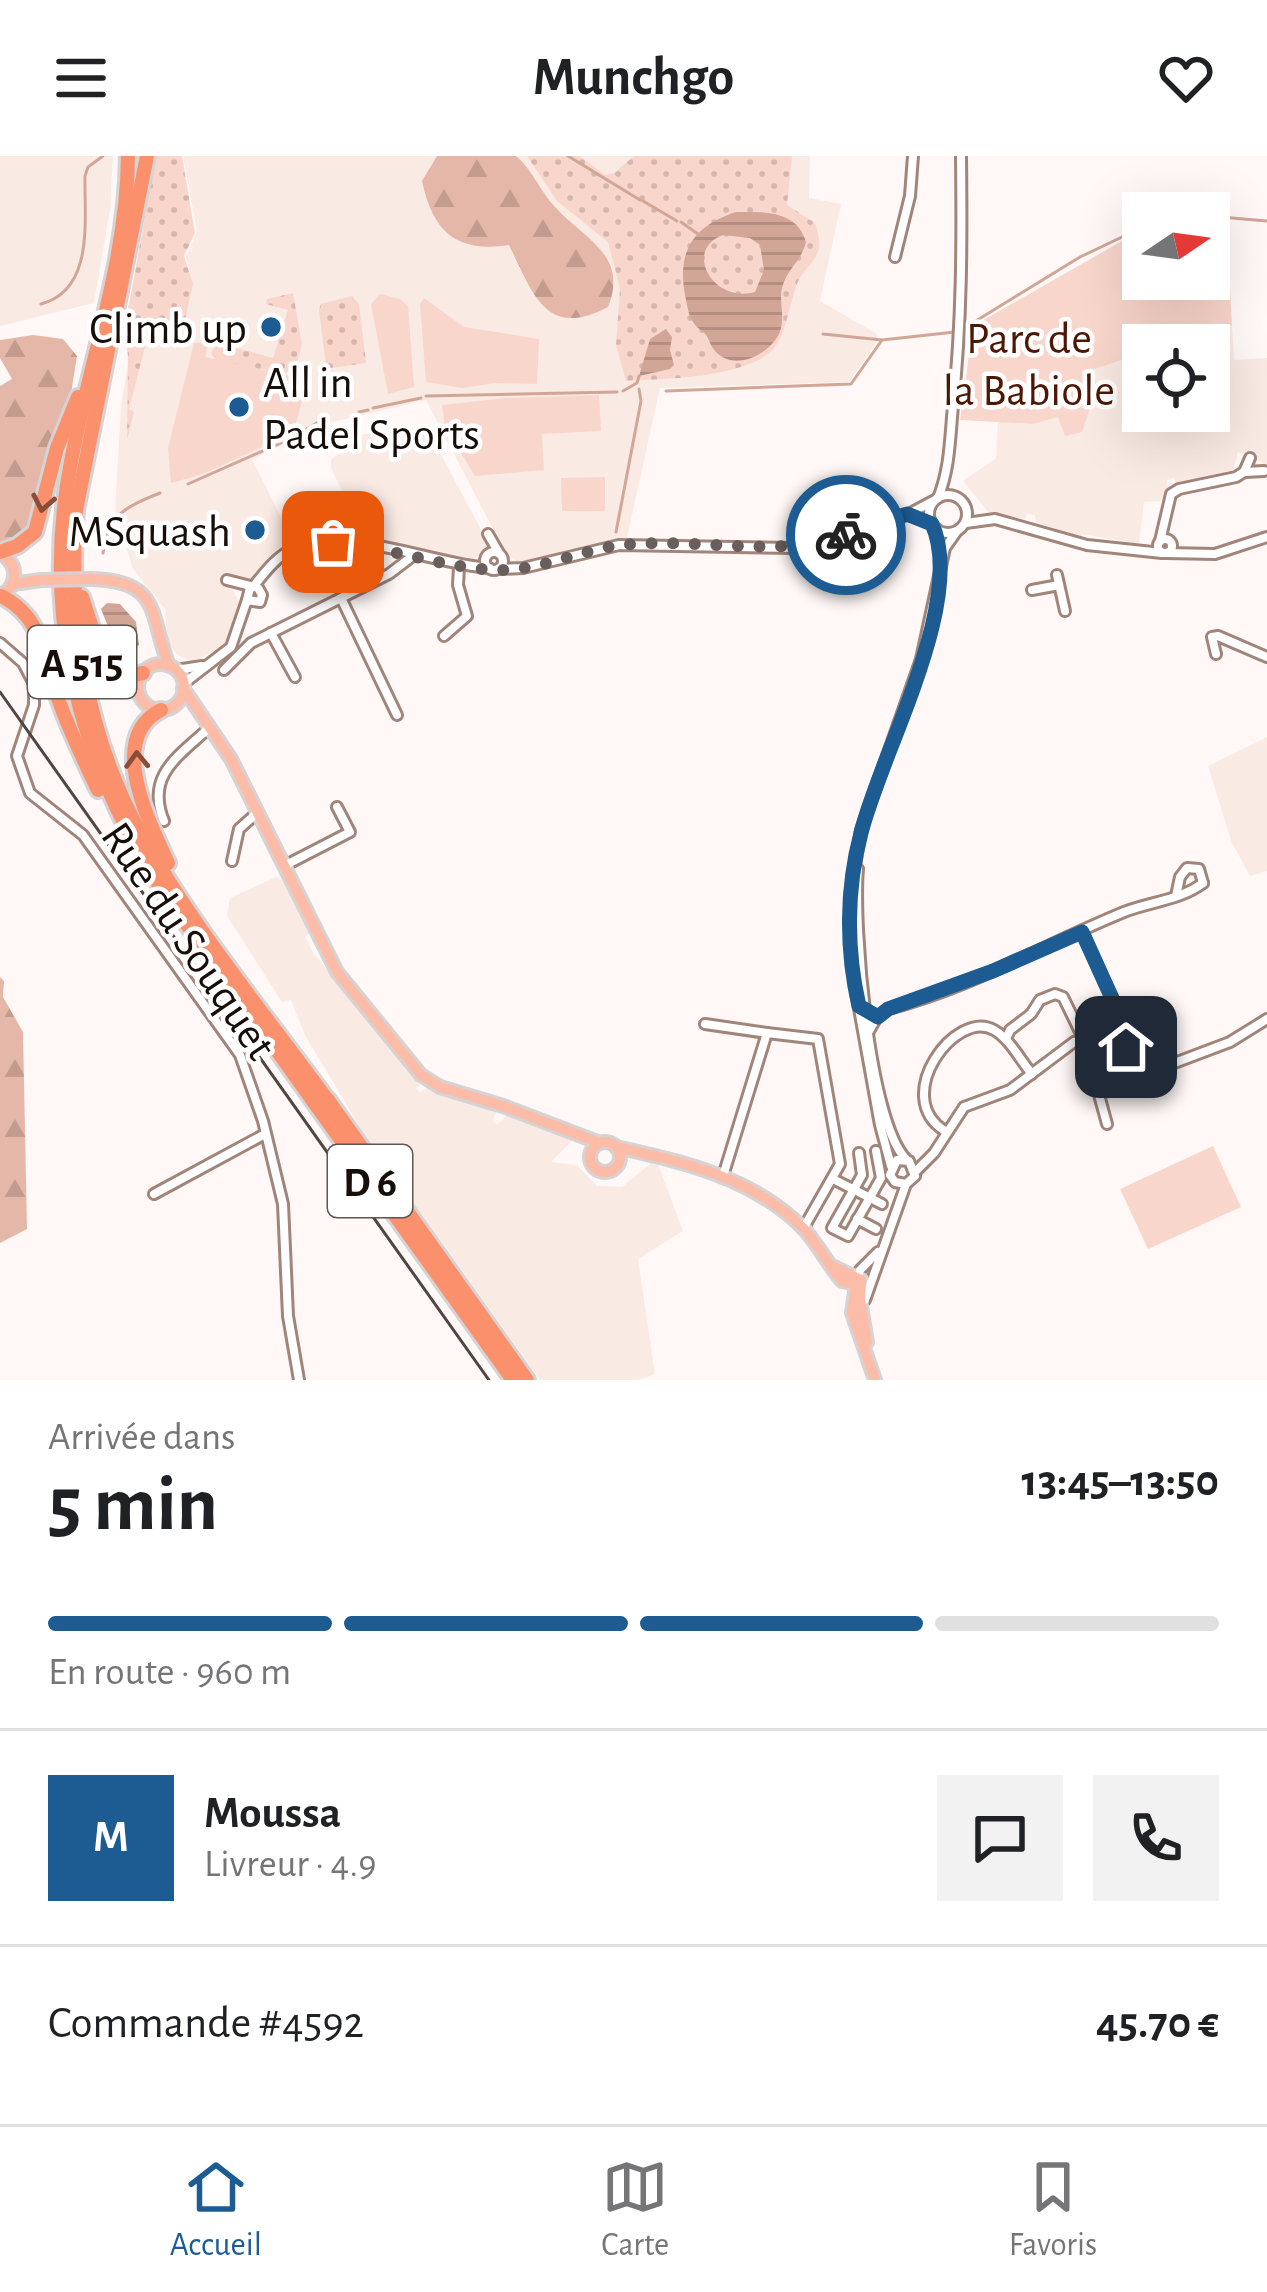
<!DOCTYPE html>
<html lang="fr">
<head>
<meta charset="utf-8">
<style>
	body { margin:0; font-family:"Alegreya Sans",sans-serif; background:#f2f2f2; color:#202124; height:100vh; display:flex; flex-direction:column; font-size:45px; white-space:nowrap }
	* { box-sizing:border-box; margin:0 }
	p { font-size:39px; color:#757577 }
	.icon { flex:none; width:66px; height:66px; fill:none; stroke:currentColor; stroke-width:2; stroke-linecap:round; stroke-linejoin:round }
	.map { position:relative; height:1224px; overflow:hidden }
	.details { display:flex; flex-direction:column; background:#fff; flex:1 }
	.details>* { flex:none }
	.needle { width:78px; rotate:77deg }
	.buttons { position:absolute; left:1122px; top:36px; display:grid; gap:24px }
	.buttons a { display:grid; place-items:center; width:108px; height:108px; border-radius:0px; background:#fff; box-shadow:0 12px 48px #0002; font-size:60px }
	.pin { position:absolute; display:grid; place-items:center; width:102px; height:102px; color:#fff; margin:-51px; border-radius:24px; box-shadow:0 6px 18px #0006 }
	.courier { position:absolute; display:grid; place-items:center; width:120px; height:120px; margin:-60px; border:9px solid #1d5c92; border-radius:50%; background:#fff; color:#222; box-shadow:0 3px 15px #0007 }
	.headline em { font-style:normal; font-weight:700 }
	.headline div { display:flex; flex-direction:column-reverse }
	.headline { display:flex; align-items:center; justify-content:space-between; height:204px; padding:0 48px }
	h1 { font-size:78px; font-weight:700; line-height:90px }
	.bar { display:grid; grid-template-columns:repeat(4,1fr); gap:18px 12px; align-content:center; height:144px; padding:0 48px }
	.bar i { height:15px; border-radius:9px; background:#e0e0e0 }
	.bar .current { background:#1d5c92 }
	.bar p { grid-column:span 4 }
	.line { display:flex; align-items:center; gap:30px; padding:0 48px; border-top:3px solid #e0e0e0 }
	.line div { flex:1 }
	.round { display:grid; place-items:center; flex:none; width:126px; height:126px; border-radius:0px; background:#f2f2f2 }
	header { display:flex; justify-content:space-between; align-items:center; height:156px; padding:0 48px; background:#fff; font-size:54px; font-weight:700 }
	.tab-bar { display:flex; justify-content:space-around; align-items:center; height:168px; border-top:3px solid #e0e0e0; background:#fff; font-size:33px; color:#757577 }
	.tab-bar a { display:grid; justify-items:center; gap:6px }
	.tab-bar .current { color:#1d5c92 }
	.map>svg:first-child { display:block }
</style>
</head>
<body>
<header><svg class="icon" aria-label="menu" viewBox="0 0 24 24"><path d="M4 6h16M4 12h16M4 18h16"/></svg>Munchgo<svg class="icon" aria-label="heart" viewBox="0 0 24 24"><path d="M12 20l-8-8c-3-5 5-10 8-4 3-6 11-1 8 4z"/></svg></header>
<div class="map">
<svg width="1267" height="1224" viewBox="0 0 1267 1224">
	<defs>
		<pattern id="grass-dots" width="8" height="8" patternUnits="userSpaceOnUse" patternTransform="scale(3)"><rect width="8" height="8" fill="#f9d6cb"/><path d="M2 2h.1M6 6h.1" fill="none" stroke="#d5b6ad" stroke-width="1.8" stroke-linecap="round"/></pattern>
		<pattern id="forest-firs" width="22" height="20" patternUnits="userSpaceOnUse" patternTransform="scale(3)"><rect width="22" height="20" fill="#e4b7a8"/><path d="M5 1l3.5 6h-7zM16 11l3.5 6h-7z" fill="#c39c8f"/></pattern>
		<pattern id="water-rules" width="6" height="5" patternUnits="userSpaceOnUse" patternTransform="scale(3)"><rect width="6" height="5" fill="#d2a697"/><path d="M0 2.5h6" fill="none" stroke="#b48e81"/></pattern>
	</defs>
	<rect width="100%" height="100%" fill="#fff8f6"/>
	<g fill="#faeae4">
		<polygon points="0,0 113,0 110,54 94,147 0,170"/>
		<polygon points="183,0 810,0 809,42 841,48 820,145 877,178 876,187 849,226 660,232 627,382 530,408 517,406 506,398 426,244 328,267 252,303 290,379 251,425 228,424 240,448 229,486 194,506 177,499 167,484 165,453 133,413 115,355 121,250 140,136 191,123 186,102 197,75"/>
		<polygon points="1232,169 1234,204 1267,202 1267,322 1263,307 1238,296 1233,314 1176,327 1174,322 1167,324 1168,333 1161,345 1144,346 1139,388 1082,378 1080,382 1036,366 1035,359 1027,358 1025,363 989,357 963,325 996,302 998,266 1033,268 1059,260 1092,214 1143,197 1143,255 1209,255 1209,189 1170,189"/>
		<polygon points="420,270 427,272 487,385 487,393 471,405 448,405 410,391 365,383 331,312 331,303 344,295 352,280"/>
		<polygon points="1267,581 1267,715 1250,720 1232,687 1208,610"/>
		<polygon points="276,721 286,726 309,778 305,781 314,798 381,878 420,929 416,932 420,936 428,931 493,951 497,953 493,965 497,969 509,957 577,980 551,1006 577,1009 597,1030 622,1031 656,1003 683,1075 638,1103 655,1218 638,1224 540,1224 361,973 305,879 291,844 282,846 227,760 230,742"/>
	</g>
	<g fill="url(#grass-dots)">
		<polygon points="156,0 182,0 195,77 184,100 193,128 179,191 172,189 173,178 149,175 129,253 134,256 127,284 128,201 125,170"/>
		<path d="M527 0H579L605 19 614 17 634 0H792L787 49 815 67C829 107 804 103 795 134 789 151 787 171 777 188 757 222 664 223 626 225L616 189 620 133 608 86 557 45Z"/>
		<polygon points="293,137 302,188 296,211 285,217 223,207 226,189 273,202 288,154 266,148 267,143"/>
		<polygon points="352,140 359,148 366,207 331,212 326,210 319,154 321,148"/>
	</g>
	<g fill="url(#forest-firs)">
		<path d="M437 0H516C533 14 540 36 556 52 584 83 629 99 608 151 545 184 533 137 509 89 456 97 433 76 422 25Z"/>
		<polygon points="33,179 63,183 77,200 70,244 29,375 17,387 0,391 0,230 12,223 0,202 0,184"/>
		<polygon points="0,821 4,825 3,841 23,876 27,1073 0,1087"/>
	</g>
	<g fill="#f9d6cb">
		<polygon points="1209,62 1219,64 1229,114 1232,169 1170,189 1143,189 1143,197 1092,214 1097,231 1082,276 1065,280 1058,261 1033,268 960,264 973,170 1143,73 1143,123 1209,123"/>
		<polygon points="380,138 400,143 408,150 414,231 388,238 371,148"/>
		<polygon points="424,142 464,171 539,183 537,228 495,227 462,232 426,226 420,148"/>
		<polygon points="209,186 205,201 215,203 211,197 218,187 226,189 224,205 308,224 293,277 203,318 171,327 168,292 194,187"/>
		<polygon points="599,239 601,275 542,278 544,314 475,320 445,271 442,249 506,242"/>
		<polygon points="605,321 605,355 562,355 561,322"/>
		<polygon points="1213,990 1241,1051 1148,1093 1120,1033"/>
	</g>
	<g fill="url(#water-rules)" fill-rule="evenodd">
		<path d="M736 56C764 56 797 54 806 86 802 103 790 111 784 126 776 144 788 161 778 180 766 200 734 216 715 195 710 190 710 184 706 179 701 172 698 174 693 166 688 159 687 148 685 139 677 95 693 70 736 56ZM723 79 750 82 760 89 764 114 755 136C714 148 682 94 723 79Z"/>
		<polygon points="666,173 672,181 670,194 674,209 670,213 639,220 650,183"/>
		<polygon points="107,447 120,448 136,466 139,489 122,505 101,453"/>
	</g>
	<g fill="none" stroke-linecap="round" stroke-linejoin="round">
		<g stroke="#d2a697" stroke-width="3">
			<polyline points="568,0 640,44"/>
			<polyline points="643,45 677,65"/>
			<polyline points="1209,60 1267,65"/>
			<polyline points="681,66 698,78"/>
			<path d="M41 148C95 134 84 63 85 20L88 11 103 0"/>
			<polyline points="966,171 1080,101 1143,71"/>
			<polyline points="823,178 882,184 955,176"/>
			<polyline points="623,235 637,227 639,220"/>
			<polyline points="666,235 851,228 882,184"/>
			<polyline points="426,240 617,236"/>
			<polyline points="373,252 421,242"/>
			<polyline points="359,256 368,254"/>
			<polyline points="305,274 320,265"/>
			<polyline points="188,328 299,279"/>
			<polyline points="616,376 641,245 639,233"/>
			<path d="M103 397C109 358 125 351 160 337"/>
		</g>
		<defs>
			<g id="minor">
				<polyline points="895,101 910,40 913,0"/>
				<polyline points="1244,316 1264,315"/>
				<circle cx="948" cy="358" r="19"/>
				<path d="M938 342C950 313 950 281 953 250 962 166 962 84 961 0"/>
				<polyline points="966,367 995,363 1087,389 1162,397"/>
				<polyline points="488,378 499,397"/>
				<circle cx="1165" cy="390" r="7"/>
				<polyline points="1160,385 1171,338 1179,333 1236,321 1244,316 1250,302"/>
				<circle cx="494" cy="405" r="9"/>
				<polyline points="1166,397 1215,398 1267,381"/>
				<polyline points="499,413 523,412 619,389 796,392 907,359 933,345"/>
				<polyline points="1057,419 1065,455"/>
				<polyline points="227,424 258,432 262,439 260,446 247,444 250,432"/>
				<path d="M253 431C265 416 276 401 294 392 341 368 436 409 489 412"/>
				<polyline points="1032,434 1059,429"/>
				<polyline points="341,442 397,559"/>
				<polyline points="271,477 295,521"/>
				<polyline points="444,480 467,460 458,429 459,411"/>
				<polyline points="0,487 23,507 34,528 34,549 17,600 30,637 83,679 240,899 263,965 283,1048 288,1160 299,1224"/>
				<polyline points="1216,498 1212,481 1218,480 1267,501"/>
				<polyline points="176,514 202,510"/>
				<polyline points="224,514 251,487 389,418 414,399"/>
				<polyline points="183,528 231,491 247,444"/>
				<path d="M164 665C145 619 179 600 210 571"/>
				<polyline points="232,705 239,673 258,656"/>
				<polyline points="284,710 350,676 337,651"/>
				<path d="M858 713C853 770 869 965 906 1003"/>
				<polyline points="1176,740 1180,721 1187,712 1199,713 1203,727"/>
				<polyline points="1082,775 1116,851 1131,907 1148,917 1230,886 1267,863"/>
				<polyline points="705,868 767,877"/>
				<path d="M869 875 877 861 888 853C970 832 1046 788 1124 756 1149 746 1181 744 1203 727"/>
				<polyline points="1006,883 1010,874 1031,858 1040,844 1055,838 1063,841 1084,884 1107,968"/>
				<path d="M945 975C890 941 956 852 994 874 1010 883 1020 904 1032 918"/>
				<polyline points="859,997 862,1019 832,1072 848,1080 881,1022 876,995"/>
				<polyline points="891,1010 880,969 856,836 850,740 861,674 921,503 945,392 957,375"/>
				<polyline points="916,1015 934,997 964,951 1010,934 1074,886 1124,877"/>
				<polyline points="723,1020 767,877 818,883 840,1008 803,1073"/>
				<polyline points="833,1023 882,1048"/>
				<polyline points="154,1038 265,978"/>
				<polyline points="857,1063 876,1073"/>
				<polyline points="858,1121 860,1114 878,1096"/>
				<polyline points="865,1144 906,1028 915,1020 909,1005 897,1004 890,1019 895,1026 906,1028"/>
			</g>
			<g id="major">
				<path d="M0 397C19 408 19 429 0 440"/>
				<path d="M92 423C162 425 149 459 169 510"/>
				<polyline points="13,428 41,424"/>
				<circle cx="161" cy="531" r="23"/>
				<polyline points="183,532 231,603 337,816 421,919 440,931 503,950 600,987"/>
				<circle cx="605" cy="1001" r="15"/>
				<path d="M616 991C683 1006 752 1021 803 1072 818 1088 828 1109 842 1125L856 1128 852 1157 875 1224"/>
				<polyline points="834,1111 861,1124 860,1144 867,1186"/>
			</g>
			<g id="highway">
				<path d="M128 0C127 105 90 204 71 306 41 461 78 602 162 734L513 1224"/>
				<path d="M147 0 76 354C68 466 86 581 142 680 194 774 268 862 331 949"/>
				<polyline points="0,396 17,390 35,376 57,292 78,241"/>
				<path d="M1 440C44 461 45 505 59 545 70 576 84 605 98 634"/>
				<polyline points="82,441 103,506 113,518 122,521 143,517"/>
				<path d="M161 554C106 582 149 666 168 707"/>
				<polyline points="328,944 527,1224"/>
			</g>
		</defs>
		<use href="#minor" stroke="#a1847a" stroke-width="14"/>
		<use href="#major" stroke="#d5d3d3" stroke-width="16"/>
		<use href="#highway" stroke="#d5d3d3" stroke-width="20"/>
		<use href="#minor" stroke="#fff" stroke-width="8"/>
		<use href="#major" stroke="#fdbca7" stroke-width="10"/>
		<use href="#highway" stroke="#fb906c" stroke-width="14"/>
		<polyline stroke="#4f4642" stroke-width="3" points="0,536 489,1224"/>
		<defs>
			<polyline id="major-bridge" points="41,424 92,423"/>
		</defs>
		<use href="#major-bridge" stroke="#d5d3d3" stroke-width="16" stroke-linecap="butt"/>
		<use href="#major-bridge" stroke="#fdbca7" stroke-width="10"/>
	</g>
	<defs><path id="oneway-chevron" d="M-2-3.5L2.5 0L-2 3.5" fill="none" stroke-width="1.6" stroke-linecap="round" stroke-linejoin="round" transform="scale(3)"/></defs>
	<g stroke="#894e3a">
		<use href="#oneway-chevron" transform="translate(43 347) rotate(101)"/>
		<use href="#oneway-chevron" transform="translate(137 604) rotate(-92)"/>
	</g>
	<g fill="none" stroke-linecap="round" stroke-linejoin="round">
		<path stroke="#685f5c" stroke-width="12" stroke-dasharray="0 21.6" d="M333 386C389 391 443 412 497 414 537 415 576 396 615 390 693 379 769 404 846 379"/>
		<path stroke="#1d5c92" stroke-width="15" d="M846 379 907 358 932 368C967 445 881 596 861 677 846 733 846 794 859 850L878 861 888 853 993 815 1082 776 1116 851 1126 891"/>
	</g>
	<g fill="#1d5c92" stroke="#fff" stroke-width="4.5">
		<circle cx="271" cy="171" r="12"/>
		<circle cx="239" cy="251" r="12"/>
		<circle cx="255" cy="374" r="12"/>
	</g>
	<g text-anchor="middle" stroke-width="9" stroke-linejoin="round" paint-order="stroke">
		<g fill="#fff" stroke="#5d5653" stroke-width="3">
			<rect x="28" y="470" width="108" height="72" rx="9"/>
			<rect x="328" y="989" width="84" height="72" rx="9"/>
		</g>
		<g font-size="42" font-weight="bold" fill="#170d09">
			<text x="82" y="521">A 515</text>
			<text x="370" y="1040">D 6</text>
		</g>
		<g font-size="45" fill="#170d09" stroke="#fff" text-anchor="end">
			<text x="247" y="187">Climb up</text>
			<text x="263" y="241" text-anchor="start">All in<tspan x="263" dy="52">Padel Sports</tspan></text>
			<text x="231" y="390">MSquash</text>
		</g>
		<g font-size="45" fill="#4d1704" stroke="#fff">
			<text x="1029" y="197">Parc de<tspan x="1029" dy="52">la Babiole</tspan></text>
		</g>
		<g font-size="45" fill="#170d09" stroke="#fff">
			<text transform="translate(190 784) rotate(56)" y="16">Rue du Souquet</text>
		</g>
	</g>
</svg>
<div class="buttons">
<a><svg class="needle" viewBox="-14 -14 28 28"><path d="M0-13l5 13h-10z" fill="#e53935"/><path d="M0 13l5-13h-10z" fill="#757577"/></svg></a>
<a><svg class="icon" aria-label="locate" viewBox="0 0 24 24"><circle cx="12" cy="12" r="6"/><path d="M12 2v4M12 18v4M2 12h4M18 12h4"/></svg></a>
</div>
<div class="pin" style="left:333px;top:386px;background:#ea580c"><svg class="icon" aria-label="bag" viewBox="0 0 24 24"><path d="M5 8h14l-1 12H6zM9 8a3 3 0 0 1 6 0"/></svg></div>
<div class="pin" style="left:1126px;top:891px;background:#1f2937"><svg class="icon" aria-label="home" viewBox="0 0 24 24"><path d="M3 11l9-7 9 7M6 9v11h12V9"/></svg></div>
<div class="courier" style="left:846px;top:379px"><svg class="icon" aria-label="bike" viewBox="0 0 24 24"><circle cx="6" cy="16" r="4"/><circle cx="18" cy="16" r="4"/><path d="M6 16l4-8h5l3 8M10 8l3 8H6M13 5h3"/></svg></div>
</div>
<section class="details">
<div class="headline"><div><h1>5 min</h1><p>Arrivée dans</p></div><em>13:45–13:50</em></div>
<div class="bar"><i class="current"></i><i class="current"></i><i class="current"></i><i></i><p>En route · 960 m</p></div>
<div class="line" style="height:216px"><b class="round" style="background:#1d5c92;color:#fff">M</b><div><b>Moussa</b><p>Livreur · 4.9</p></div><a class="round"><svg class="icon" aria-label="chat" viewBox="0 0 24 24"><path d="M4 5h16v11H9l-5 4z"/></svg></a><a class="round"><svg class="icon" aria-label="phone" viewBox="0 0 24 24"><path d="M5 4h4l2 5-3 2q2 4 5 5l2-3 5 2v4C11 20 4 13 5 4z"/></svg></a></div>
<div class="line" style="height:156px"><div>Commande #4592</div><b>45.70 €</b></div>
</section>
<nav class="tab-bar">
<a class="current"><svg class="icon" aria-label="home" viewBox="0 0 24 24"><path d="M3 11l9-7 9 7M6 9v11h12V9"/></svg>Accueil</a>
<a><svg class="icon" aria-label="map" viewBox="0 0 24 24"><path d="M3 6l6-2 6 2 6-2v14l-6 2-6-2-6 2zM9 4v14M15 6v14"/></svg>Carte</a>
<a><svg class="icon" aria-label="saved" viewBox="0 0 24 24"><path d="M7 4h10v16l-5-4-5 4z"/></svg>Favoris</a>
</nav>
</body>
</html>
